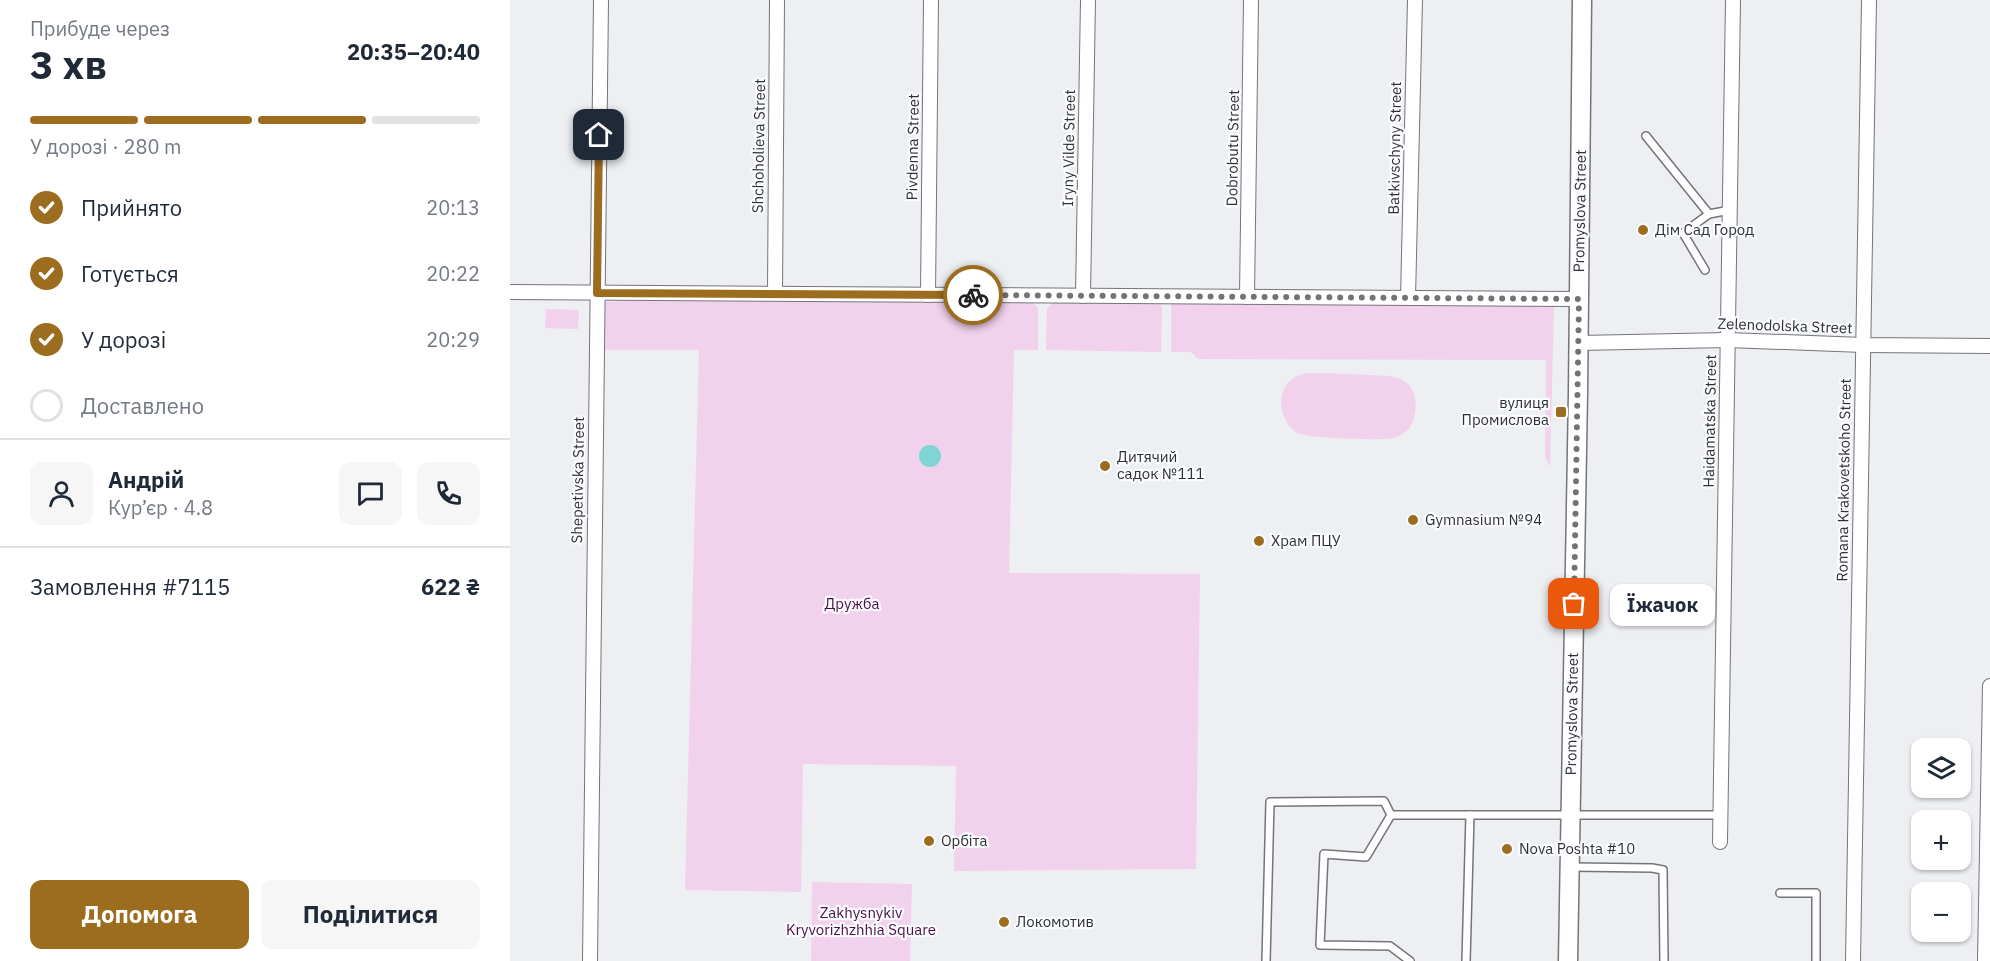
<!DOCTYPE html>
<html lang="uk">
<head>
<meta charset="utf-8">
<style>
	body { margin:0; font-family:"IBM Plex Sans",sans-serif; background:#f6f6f7; color:#1f2937; height:100vh; display:flex; flex-direction:column; font-size:22px; white-space:nowrap }
	* { box-sizing:border-box; margin:0 }
	p { font-size:20px; color:#747a83 }
	.icon { flex:none; width:33px; height:33px; fill:none; stroke:currentColor; stroke-width:2; stroke-linecap:round; stroke-linejoin:round }
	.map { position:relative; flex:1; overflow:hidden }
	.details { display:flex; flex-direction:column; background:#fff; width:510px }
	.details>* { flex:none }
	.buttons { position:absolute; left:1401px; top:738px; display:grid; gap:12px }
	.buttons a { display:grid; place-items:center; width:60px; height:60px; border-radius:12px; background:#fff; box-shadow:0 2px 4px #0004; font-size:30px }
	.pin { position:absolute; display:grid; place-items:center; width:51px; height:51px; color:#fff; margin:-26px; border-radius:12px; box-shadow:0 3px 9px #0006 }
	.courier { position:absolute; display:grid; place-items:center; width:60px; height:60px; margin:-30px; border:4px solid #9c6d1e; border-radius:50%; background:#fff; color:#222; box-shadow:0 2px 8px #0007 }
	.bubble { position:absolute; height:42px; border-radius:12px; background:#fff; box-shadow:0 2px 4px #0004; font-size:20px; font-weight:800; line-height:42px; text-align:center }
	.summary em { font-style:normal; font-weight:800 }
	.summary div { display:flex; flex-direction:column-reverse }
	.summary { display:flex; align-items:center; justify-content:space-between; height:102px; padding:0 30px }
	h1 { font-size:39px; font-weight:800; line-height:45px }
	.bar { display:grid; grid-template-columns:repeat(4,1fr); gap:9px 6px; align-content:center; height:72px; padding:0 30px }
	.bar i { height:8px; border-radius:4px; background:#e0e1e3 }
	.bar .on { background:#9c6d1e }
	.bar p { grid-column:span 4 }
	.line { display:flex; align-items:center; gap:15px; padding:0 30px; border-top:2px solid #e0e1e3 }
	.line div { flex:1 }
	.round { display:grid; place-items:center; flex:none; width:63px; height:63px; border-radius:12px; background:#f6f6f7 }
	ol { padding:0 30px; list-style:none }
	li { display:flex; align-items:center; gap:18px; height:66px }
	li p { margin-inline-start:auto }
	li .icon { padding:6px; border-radius:50%; background:#9c6d1e; color:#fff; stroke-width:4 }
	li:last-child { color:#747a83 }
	li i { width:33px; height:33px; border:3px solid #e0e1e3; border-radius:50% }
	.primary-button { display:flex; gap:12px; margin-top:auto; padding:12px 30px }
	.primary-button a { flex:1; height:69px; border-radius:12px; background:#9c6d1e; color:#fff; font-size:24px; font-weight:800; line-height:69px; text-align:center }
	.primary-button a+a { background:#f6f6f7; color:#1f2937 }
	main { display:flex; flex:1; min-height:0 }
	.map>svg:first-child { display:block }
</style>
</head>
<body>
<main>
<section class="details">
<div class="summary"><div><h1>3 хв</h1><p>Прибуде через</p></div><em>20:35–20:40</em></div>
<div class="bar"><i class="on"></i><i class="on"></i><i class="on"></i><i></i><p>У дорозі · 280 m</p></div>
<ol>
<li><svg class="icon" aria-label="check" viewBox="0 0 24 24"><path d="M5 12l5 5 9-10"/></svg>Прийнято<p>20:13</p></li>
<li><svg class="icon" aria-label="check" viewBox="0 0 24 24"><path d="M5 12l5 5 9-10"/></svg>Готується<p>20:22</p></li>
<li><svg class="icon" aria-label="check" viewBox="0 0 24 24"><path d="M5 12l5 5 9-10"/></svg>У дорозі<p>20:29</p></li>
<li><i></i>Доставлено</li>
</ol>
<div class="line" style="height:108px"><a class="round"><svg class="icon" aria-label="person" viewBox="0 0 24 24"><circle cx="12" cy="8" r="4"/><path d="M4 21q1-7 8-7t8 7"/></svg></a><div><b>Андрій</b><p>Кур’єр · 4.8</p></div><a class="round"><svg class="icon" aria-label="chat" viewBox="0 0 24 24"><path d="M4 5h16v11H9l-5 4z"/></svg></a><a class="round"><svg class="icon" aria-label="phone" viewBox="0 0 24 24"><path d="M5 4h4l2 5-3 2q2 4 5 5l2-3 5 2v4C11 20 4 13 5 4z"/></svg></a></div>
<div class="line" style="height:78px"><div>Замовлення #7115</div><b>622 ₴</b></div>
<div class="primary-button"><a>Допомога</a><a>Поділитися</a></div>
</section>
<div class="map">
<svg width="1480" height="961" viewBox="0 0 1480 961">
	<rect width="100%" height="100%" fill="#edeff3"/>
	<g fill="#f2d1ec">
		<polygon points="115,301 522,302 528,308 528,350 504,350 499,573 690,574 686,869 444,871 446,766 293,764 291,892 175,890 189,350 91,350 91,309 96,302"/>
		<polygon points="543,302 646,302 652,307 651,352 536,350 537,309"/>
		<polygon points="661,303 1044,306 1040,467 1035,456 1036,360 688,359 681,352 661,352"/>
		<polygon points="36,309 69,310 68,329 35,328"/>
		<path d="M799 373C820 373 840 374 860 375 869 376 879 375 888 378 910 386 909 412 899 429 894 433 889 437 883 438 873 441 800 438 790 434 770 426 764 392 782 379 787 375 793 374 799 373Z"/>
		<polygon points="302,882 402,884 400,961 301,961"/>
	</g>
	<circle fill="#7fd5d3" cx="420" cy="456" r="11"/>
	<g fill="none" stroke-linecap="round" stroke-linejoin="round">
		<defs>
			<g id="service">
				<polyline points="1136,136 1199,214"/>
				<polyline points="1195,270 1173,233 1199,214 1220,210"/>
				<polyline points="881,815 856,857 814,854 810,945 880,946 900,961"/>
				<polyline points="1061,867 1142,868 1153,870 1154,961"/>
				<polyline points="1270,893 1306,893 1306,961"/>
				<polyline points="756,961 760,802 874,801 881,815 1210,815"/>
				<polyline points="956,961 960,815"/>
			</g>
			<g id="minor">
				<polyline points="0,292 1069,299"/>
				<polyline points="265,293 267,0"/>
				<polyline points="418,295 421,0"/>
				<polyline points="573,296 578,0"/>
				<polyline points="737,297 741,0"/>
				<polyline points="898,298 905,0"/>
				<polyline points="1069,343 1218,340 1353,345 1480,346"/>
				<polyline points="1210,842 1223,0"/>
				<polyline points="80,961 91,0"/>
				<polyline points="1343,961 1359,0"/>
				<polyline points="1475,961 1480,686"/>
			</g>
			<polyline id="tertiary" points="1058,961 1068,393 1072,0"/>
		</defs>
		<use href="#service" stroke="#737579" stroke-width="10"/>
		<use href="#minor" stroke="#737579" stroke-width="16"/>
		<use href="#tertiary" stroke="#737579" stroke-width="21"/>
		<use href="#service" stroke="#fff" stroke-width="7"/>
		<use href="#minor" stroke="#fff" stroke-width="14"/>
		<use href="#tertiary" stroke="#fff" stroke-width="18"/>
	</g>
	<g fill="none" stroke-linecap="round" stroke-linejoin="round">
		<polyline stroke="#727375" stroke-width="6" stroke-dasharray="0 10.8" points="463,295 1069,299 1064,604"/>
		<polyline stroke="#9c6d1e" stroke-width="8" points="89,135 87,293 463,295"/>
	</g>
	<g fill="#9c6d1e" stroke="#fbfcff" stroke-width="2">
		<circle cx="1133" cy="230" r="6"/>
		<rect x="1045" y="406" width="12" height="12" rx="3"/>
		<circle cx="595" cy="466" r="6"/>
		<circle cx="903" cy="520" r="6"/>
		<circle cx="749" cy="541" r="6"/>
		<circle cx="419" cy="841" r="6"/>
		<circle cx="997" cy="849" r="6"/>
		<circle cx="494" cy="922" r="6"/>
	</g>
	<g text-anchor="middle" stroke-width="4.5" stroke-linejoin="round" paint-order="stroke">
		<g font-size="15" fill="#2f3031" stroke="#fbfcff">
			<text transform="translate(249 146) rotate(-89)" y="5">Shchoholieva Street</text>
			<text transform="translate(403 147) rotate(-89)" y="5">Pivdenna Street</text>
			<text transform="translate(559 148) rotate(-89)" y="5">Iryny Vilde Street</text>
			<text transform="translate(723 148) rotate(-89)" y="5">Dobrobutu Street</text>
			<text transform="translate(885 148) rotate(-89)" y="5">Batkivschyny Street</text>
			<text transform="translate(1070 211) rotate(-89)" y="5">Promyslova Street</text>
			<text transform="translate(1275 326) rotate(2)" y="5">Zelenodolska Street</text>
			<text transform="translate(1200 421) rotate(-89)" y="5">Haidamatska Street</text>
			<text transform="translate(68 480) rotate(-89)" y="5">Shepetivska Street</text>
			<text transform="translate(1334 480) rotate(-89)" y="5">Romana Krakovetskoho Street</text>
			<text transform="translate(1062 714) rotate(-89)" y="5">Promyslova Street</text>
		</g>
		<g font-size="15" fill="#2f3031" stroke="#fbfcff" text-anchor="start">
			<text x="1145" y="235">Дім Сад Город</text>
			<text x="1039" y="408" text-anchor="end">вулиця<tspan x="1039" dy="17">Промислова</tspan></text>
			<text x="607" y="462">Дитячий<tspan x="607" dy="17">садок №111</tspan></text>
			<text x="915" y="525">Gymnasium №94</text>
			<text x="761" y="546">Храм ПЦУ</text>
			<text x="431" y="846">Орбіта</text>
			<text x="1009" y="854">Nova Poshta #10</text>
			<text x="506" y="927">Локомотив</text>
		</g>
		<g font-size="15" fill="#4a0e45" stroke="#fbfcff">
			<text x="342" y="609">Дружба</text>
			<text x="351" y="918">Zakhysnykiv<tspan x="351" dy="17">Kryvorizhzhhia Square</tspan></text>
		</g>
	</g>
</svg>
<div class="buttons">
<a><svg class="icon" aria-label="layers" viewBox="0 0 24 24"><path d="M12 4l9 5-9 5-9-5zM3 14l9 5 9-5"/></svg></a>
<a>+</a>
<a>−</a>
</div>
<div class="pin" style="left:1064px;top:604px;background:#ea580c"><svg class="icon" aria-label="bag" viewBox="0 0 24 24"><path d="M5 8h14l-1 12H6zM9 8a3 3 0 0 1 6 0"/></svg></div>
<div class="pin" style="left:89px;top:135px;background:#1f2937"><svg class="icon" aria-label="home" viewBox="0 0 24 24"><path d="M3 11l9-7 9 7M6 9v11h12V9"/></svg></div>
<div class="courier" style="left:463px;top:295px"><svg class="icon" aria-label="bike" viewBox="0 0 24 24"><circle cx="6" cy="16" r="4"/><circle cx="18" cy="16" r="4"/><path d="M6 16l4-8h5l3 8M10 8l3 8H6M13 5h3"/></svg></div>
<div class="bubble" style="left:1100px;top:584px;width:105px">Їжачок</div>
</div>
</main>
</body>
</html>
